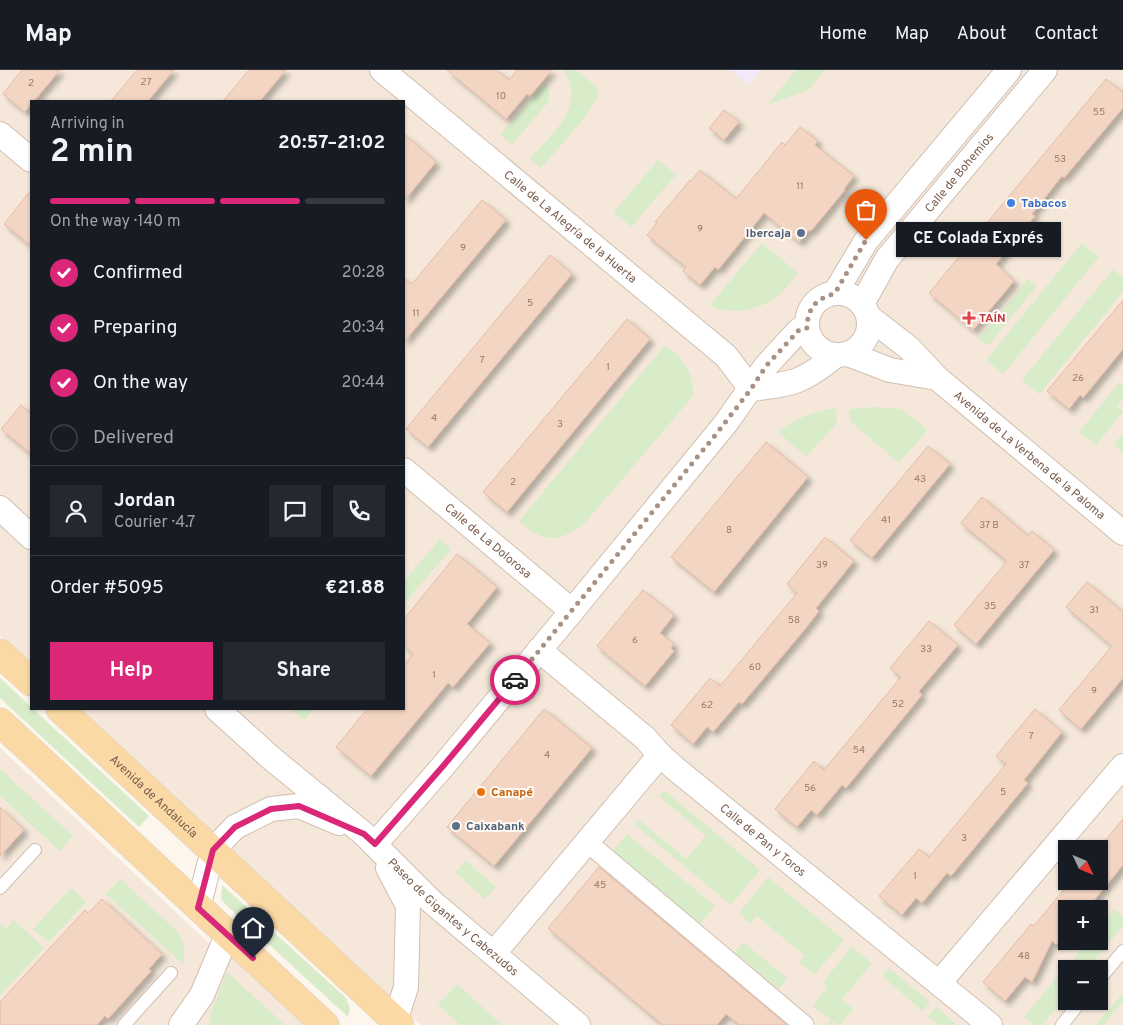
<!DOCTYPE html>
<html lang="en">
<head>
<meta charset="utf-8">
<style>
	body { margin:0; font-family:Overpass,sans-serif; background:#242831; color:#f1f3f6; height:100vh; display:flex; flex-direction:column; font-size:19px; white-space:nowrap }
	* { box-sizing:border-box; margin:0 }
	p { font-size:16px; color:#9ea1a6 }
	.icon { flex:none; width:28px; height:28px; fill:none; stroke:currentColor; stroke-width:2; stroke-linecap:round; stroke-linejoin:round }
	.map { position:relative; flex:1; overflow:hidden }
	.panel { position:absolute; left:30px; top:30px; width:375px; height:610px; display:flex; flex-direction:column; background:#171b24; border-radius:0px; box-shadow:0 1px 4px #0004 }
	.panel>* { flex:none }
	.needle { width:32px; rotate:134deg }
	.controls { position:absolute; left:1058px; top:770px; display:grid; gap:10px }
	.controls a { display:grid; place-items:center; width:50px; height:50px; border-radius:0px; background:#171b24; box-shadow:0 1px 4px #0004; font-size:25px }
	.pin { position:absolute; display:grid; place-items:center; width:42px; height:42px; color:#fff; margin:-51px -21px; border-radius:50% 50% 50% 0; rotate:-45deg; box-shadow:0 0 5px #0007 }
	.pin .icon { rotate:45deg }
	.courier { position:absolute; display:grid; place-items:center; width:50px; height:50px; margin:-25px; border:4px solid #db2777; border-radius:50%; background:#fff; color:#222; box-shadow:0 1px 6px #0007 }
	.bubble { position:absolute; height:35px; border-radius:0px; background:#171b24; box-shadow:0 1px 4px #0004; font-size:16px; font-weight:700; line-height:35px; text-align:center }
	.summary em { font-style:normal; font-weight:700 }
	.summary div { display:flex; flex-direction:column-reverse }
	.summary { display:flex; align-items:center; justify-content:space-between; height:85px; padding:0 20px }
	h1 { font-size:32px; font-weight:700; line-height:38px }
	.bar { display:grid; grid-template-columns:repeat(4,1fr); gap:8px 5px; align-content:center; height:60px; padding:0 20px }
	.bar i { height:6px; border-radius:4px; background:#363941 }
	.bar .current { background:#db2777 }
	.bar p { grid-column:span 4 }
	.line { display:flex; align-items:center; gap:12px; padding:0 20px; border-top:1px solid #363941 }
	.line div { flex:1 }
	.round { display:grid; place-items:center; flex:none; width:52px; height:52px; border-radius:0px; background:#242831 }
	ol { padding:0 20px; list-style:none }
	li { display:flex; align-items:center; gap:15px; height:55px }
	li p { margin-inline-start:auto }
	li .icon { padding:5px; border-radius:50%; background:#db2777; color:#fff; stroke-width:4 }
	li:last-child { color:#9ea1a6 }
	li i { width:28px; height:28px; border:2px solid #363941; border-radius:50% }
	.primary-button { display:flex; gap:10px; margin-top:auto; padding:10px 20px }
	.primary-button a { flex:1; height:58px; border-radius:0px; background:#db2777; color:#fff; font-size:20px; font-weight:700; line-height:58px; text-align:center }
	.primary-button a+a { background:#242831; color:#f1f3f6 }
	header { display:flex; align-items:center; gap:30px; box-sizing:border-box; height:70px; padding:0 25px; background:#171b24; border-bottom:1px solid #363941 }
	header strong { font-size:24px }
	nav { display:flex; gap:28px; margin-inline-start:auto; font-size:18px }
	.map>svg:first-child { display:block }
</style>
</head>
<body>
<header>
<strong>Map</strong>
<nav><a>Home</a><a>Map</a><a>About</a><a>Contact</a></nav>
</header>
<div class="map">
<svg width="1123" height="955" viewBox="0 0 1123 955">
	<defs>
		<filter id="shadow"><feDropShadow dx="4.5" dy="4.5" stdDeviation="2.5" flood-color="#0004"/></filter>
	</defs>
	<rect width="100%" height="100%" fill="#fdf6ec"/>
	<g fill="#f5e8da" fill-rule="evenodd">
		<path d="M0 0H1123V955H421L80 639H404V31H31V594L0 565ZM1066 779H1099V811H1066ZM1066 839H1099V871H1066ZM1066 899H1099V931H1066Z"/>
		<polygon points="0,678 214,878 227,865 325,955 0,955"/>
	</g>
	<polygon fill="#f3e8fa" points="730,0 761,0 749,15"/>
	<g fill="#d8ecc9">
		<path d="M564 0C578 0 578 1 588 10 592 13 597 16 598 21 600 35 552 85 541 98L530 89C552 64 587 36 564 0Z"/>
		<polygon points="796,0 825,0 808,20 770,34 769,33"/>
		<polygon points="546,13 549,20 549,31 512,75 500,64"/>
		<polygon points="658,90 676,105 631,157 614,142"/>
		<path d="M762 173 798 203C791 211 783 223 774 229 756 240 728 246 710 235Z"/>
		<polygon points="1082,173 1099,187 1003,304 986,290"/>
		<polygon points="1113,199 1123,208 1123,222 1039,324 1022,310"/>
		<polygon points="1028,209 1037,216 988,276 979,269"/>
		<path d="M665 275C684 290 693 300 693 326L585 453C558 474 544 473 519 451Z"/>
		<polygon points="1119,313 1123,316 1123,329 1117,336 1123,342 1096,375 1079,362"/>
		<polygon points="877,337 901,339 928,360 899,393 850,351 849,339"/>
		<path d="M835 338 837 353 806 387 778 362C797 347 812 343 835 338Z"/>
		<polygon points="1123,363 1123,386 1115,373"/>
		<polygon points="440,469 451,479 404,534 404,511"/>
		<polygon points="0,608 31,637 31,639 33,639 149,746 139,757 0,628"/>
		<polygon points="295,639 314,639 304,650 293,641"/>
		<polygon points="0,699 73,766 60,781 0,726"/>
		<polygon points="664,720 760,800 731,835 635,755 639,750 686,789 706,766 659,726"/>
		<polygon points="627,764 715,836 700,854 612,782"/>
		<polygon points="466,791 496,817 485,829 455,802"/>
		<polygon points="768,807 844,870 814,905 799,893 805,886 757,846 750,853 739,843"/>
		<polygon points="120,809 178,862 184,876 184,895 106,824"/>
		<polygon points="222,815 346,928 350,938 348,947 226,835 221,829"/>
		<polygon points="71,818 86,832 49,872 33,859"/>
		<polygon points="1114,839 1123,846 1123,856 1087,899 1074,888 1087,871 1099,871 1099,857"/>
		<polygon points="14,850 44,878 0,925 0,854 6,859"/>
		<polygon points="743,872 787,908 779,919 735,883"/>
		<polygon points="852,877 872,893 842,929 853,939 840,955 833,952 830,955 827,955 831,950 813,936 828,917 823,912"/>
		<polygon points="889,898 930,932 923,941 882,906"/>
		<polygon points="1063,900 1066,903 1066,926 1042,955 1034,955 1024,947"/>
		<polygon points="227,902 285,955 210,955 210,945"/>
		<polygon points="457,914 502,955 460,955 438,935"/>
		<polygon points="1123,923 1123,931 1103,955 1096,955"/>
		<polygon points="936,937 957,955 939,955 928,946"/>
	</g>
	<g fill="#f3d5c3" stroke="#e6bba3" filter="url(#shadow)">
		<polygon points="22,0 60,0 34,31 31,31 31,34 25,42 3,24"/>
		<polygon points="137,0 174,0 148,31 111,31"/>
		<polygon points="249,0 286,0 260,31 223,31"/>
		<polygon points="447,0 497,0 509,10 517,0 552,0 530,26 527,24 506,49"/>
		<polygon points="1106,9 1123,22 1123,38 1064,108 1062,106 1032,144 1035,146 996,194 1014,211 973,260 929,223"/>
		<polygon points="724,40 739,52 724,70 709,58"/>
		<polygon points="800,57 818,71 815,75 854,106 844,119 845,120 811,161 809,160 799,172 764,143 718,200 715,197 700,215 683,201 686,197 647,165 657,153 655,152 690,110 691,111 700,100 736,129 782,72 785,75"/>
		<polygon points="404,64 436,92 404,131"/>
		<polygon points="31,120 31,176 4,154"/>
		<polygon points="482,130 506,150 404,272 404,208 412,214"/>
		<polygon points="550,185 572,204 428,377 406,359"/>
		<polygon points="1123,230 1123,279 1083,328 1080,325 1069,339 1047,321"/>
		<polygon points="627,249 650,269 507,442 483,422"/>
		<polygon points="21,335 31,344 31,384 1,359"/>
		<polygon points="766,372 808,407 714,522 671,487"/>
		<polygon points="928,376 950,394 872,488 850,470"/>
		<polygon points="982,427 1028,466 1032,461 1054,480 976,574 954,555 1007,491 961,453"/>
		<polygon points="825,467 854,491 816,538 819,541 806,558 742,634 739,632 713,662 707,657 693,674 671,655 710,608 720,616 797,523 787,514"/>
		<polygon points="457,484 497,517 467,554 490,573 453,617 448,613 371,706 336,677 367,639 404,639 404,595 413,584 404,576 404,549"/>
		<polygon points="1087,512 1123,542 1123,608 1081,659 1059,640 1112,576 1066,537"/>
		<polygon points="643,520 674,545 660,563 674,574 671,578 674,581 645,616 597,576"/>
		<polygon points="929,551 958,575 919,621 922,625 846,718 842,715 817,745 811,740 797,757 775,739 814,691 824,700 901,607 890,598"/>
		<polygon points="544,639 592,678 494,796 447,757"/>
		<polygon points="1035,639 1062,662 1024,710 1028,713 951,806 947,803 922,833 916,828 902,845 879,826 919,779 929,787 1006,694 996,686"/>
		<polygon points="0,737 24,760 0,786"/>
		<polygon points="1123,749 1123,795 1087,839 1066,839 1066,863 1056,875 1052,871 1032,912 1025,907 1005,931 983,912 1031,854 1034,856 1071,811 1099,811 1098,779"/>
		<polygon points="599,797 787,955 740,955 726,944 717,955 663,955 652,946 548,858"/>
		<polygon points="102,829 162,884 149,899 151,901 108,949 105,946 97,955 0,955 0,932 85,840 88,843"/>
	</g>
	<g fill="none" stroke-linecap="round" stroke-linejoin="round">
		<defs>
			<g id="service">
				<polyline points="0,818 35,780"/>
				<polyline points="1099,910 1123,881"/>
				<polyline points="124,955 171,903"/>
				<polyline points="1062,955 1081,931"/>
			</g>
			<polyline id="pedestrian" points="587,772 804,955"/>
			<g id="minor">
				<path id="s1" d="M382 0 726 286 751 319"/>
				<polyline points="0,64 31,90"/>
				<circle cx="838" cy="254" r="31"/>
				<polyline points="835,223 866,171 1009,0"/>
				<path id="s2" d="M862 234 887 189 1045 0"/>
				<path id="s3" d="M869 247 909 278 937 308 1123 463"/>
				<polyline points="848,284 890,300 937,308"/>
				<path d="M751 319C792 314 802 313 835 286"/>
				<path id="s4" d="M404 400 572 541"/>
				<polyline points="0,438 31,467"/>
				<path id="s5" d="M539 580 645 668 660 685 677 700 990 955"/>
				<path id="s6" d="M217 639 271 688 364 764 432 832 578 955"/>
				<polyline points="375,774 444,695 572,541 726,353 766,296 799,260 807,258"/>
				<polyline points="388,798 408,836 406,917 394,955"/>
				<polyline points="198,838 213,780 235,757 271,739 299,736 339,753"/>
				<polyline points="494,883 660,685"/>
				<polyline points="939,913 1123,696"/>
				<polyline points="181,955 202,925 227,865"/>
			</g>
			<g id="primary">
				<polyline points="0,583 31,612"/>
				<path id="s7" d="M60 639 400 955"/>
				<polyline points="0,652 325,955"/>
			</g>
		</defs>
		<use href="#service" stroke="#d1beb0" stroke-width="14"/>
		<use href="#pedestrian" stroke="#d1beb0" stroke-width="21"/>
		<use href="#minor" stroke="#d1beb0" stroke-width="26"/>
		<use href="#primary" stroke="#dad1cd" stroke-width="29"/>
		<use href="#service" stroke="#fff" stroke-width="12"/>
		<use href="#pedestrian" stroke="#fff" stroke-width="19"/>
		<use href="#minor" stroke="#fff" stroke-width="24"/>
		<use href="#primary" stroke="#fbd9a5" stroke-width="28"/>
	</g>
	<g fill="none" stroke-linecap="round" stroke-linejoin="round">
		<polyline stroke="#a89285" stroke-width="5" stroke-dasharray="0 9" points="515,610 717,363 751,319 766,296 799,260 807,258 808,247 812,237 819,230 835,223 866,170"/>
		<polyline stroke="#db2777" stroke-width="6" points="253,888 198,838 213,780 235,757 271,739 299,736 364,764 375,774 444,695 515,610"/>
	</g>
	<circle fill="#3f7fe0" stroke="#fffaf3" stroke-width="2" cx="1011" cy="133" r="5"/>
	<g fill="#5c6f8a" stroke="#fffaf3" stroke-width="2">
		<circle cx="801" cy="163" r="5"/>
		<circle cx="456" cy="756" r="5"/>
	</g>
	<path fill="#e0444e" stroke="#fffaf3" stroke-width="2" d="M966.5 240.5h5v5h5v5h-5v5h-5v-5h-5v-5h5z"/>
	<circle fill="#e8710a" stroke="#fffaf3" stroke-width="2" cx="481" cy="722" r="5"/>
	<g text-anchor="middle" stroke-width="4" stroke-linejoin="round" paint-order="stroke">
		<g font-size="10" fill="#987a6a">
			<text x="146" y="15">27</text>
			<text x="31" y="16">2</text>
			<text x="501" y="29">10</text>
			<text x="1099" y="45">55</text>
			<text x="1060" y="92">53</text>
			<text x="800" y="119">11</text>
			<text x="700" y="162">9</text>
			<text x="463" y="181">9</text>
			<text x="530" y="236">5</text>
			<text x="416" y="246">11</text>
			<text x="482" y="293">7</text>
			<text x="608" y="300">1</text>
			<text x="1078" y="311">26</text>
			<text x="434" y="351">4</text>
			<text x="560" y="357">3</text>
			<text x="920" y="412">43</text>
			<text x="513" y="415">2</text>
			<text x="886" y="453">41</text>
			<text x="989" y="458">37 B</text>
			<text x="729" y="463">8</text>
			<text x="822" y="498">39</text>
			<text x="1024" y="498">37</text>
			<text x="990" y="539">35</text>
			<text x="1094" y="543">31</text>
			<text x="794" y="553">58</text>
			<text x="635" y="573">6</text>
			<text x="926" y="582">33</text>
			<text x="755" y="600">60</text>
			<text x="434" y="608">1</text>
			<text x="1094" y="624">9</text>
			<text x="898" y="637">52</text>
			<text x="707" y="638">62</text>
			<text x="1031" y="669">7</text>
			<text x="859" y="683">54</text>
			<text x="547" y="688">4</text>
			<text x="810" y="721">56</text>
			<text x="1003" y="725">5</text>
			<text x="964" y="771">3</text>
			<text x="915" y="809">1</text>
			<text x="600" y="818">45</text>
			<text x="1024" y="889">48</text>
		</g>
		<g font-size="12" fill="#7a5c4d" stroke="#fffaf3">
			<text dy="4" stroke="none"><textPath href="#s2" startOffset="164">Calle de Bohemios</textPath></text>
			<text dy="4" stroke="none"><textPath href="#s1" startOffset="245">Calle de La Alegría de la Huerta</textPath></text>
			<text dy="4" stroke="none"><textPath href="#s3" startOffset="212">Avenida de La Verbena de la Paloma</textPath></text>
			<text dy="4" stroke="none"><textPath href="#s4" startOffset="110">Calle de La Dolorosa</textPath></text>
			<text dy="4" stroke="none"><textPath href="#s7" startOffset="128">Avenida de Andalucía</textPath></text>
			<text dy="4" stroke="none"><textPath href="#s5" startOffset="294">Calle de Pan y Toros</textPath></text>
			<text dy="4" stroke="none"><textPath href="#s6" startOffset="315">Paseo de Gigantes y Cabezudos</textPath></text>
		</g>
		<g font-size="12" font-weight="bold" fill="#366cbe" stroke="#fffaf3" text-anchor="start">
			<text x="1021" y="137">Tabacos</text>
		</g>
		<g font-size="12" font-weight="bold" fill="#4e5e75" stroke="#fffaf3" text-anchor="end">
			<text x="791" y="167">Ibercaja</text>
			<text x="466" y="760" text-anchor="start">Caixabank</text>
		</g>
		<g font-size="12" font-weight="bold" fill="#be3a42" stroke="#fffaf3" text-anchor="start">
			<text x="979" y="252">TAÍN</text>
		</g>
		<g font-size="12" font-weight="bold" fill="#c56008" stroke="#fffaf3" text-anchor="start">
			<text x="491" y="726">Canapé</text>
		</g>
	</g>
</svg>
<div class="controls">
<a><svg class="needle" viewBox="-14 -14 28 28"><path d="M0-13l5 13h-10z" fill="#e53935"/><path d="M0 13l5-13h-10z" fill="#9ea1a6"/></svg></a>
<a>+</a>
<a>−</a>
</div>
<div class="pin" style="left:866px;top:170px;background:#ea580c"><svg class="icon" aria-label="bag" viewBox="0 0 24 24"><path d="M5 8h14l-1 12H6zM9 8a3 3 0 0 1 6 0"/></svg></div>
<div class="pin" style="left:253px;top:888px;background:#1f2937"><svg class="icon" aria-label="home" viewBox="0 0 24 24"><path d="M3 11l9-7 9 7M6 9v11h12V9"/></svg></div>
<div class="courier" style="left:515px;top:610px"><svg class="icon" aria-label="car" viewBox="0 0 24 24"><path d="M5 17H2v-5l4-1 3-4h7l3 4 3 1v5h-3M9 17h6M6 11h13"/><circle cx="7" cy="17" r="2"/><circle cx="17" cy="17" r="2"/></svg></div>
<div class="bubble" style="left:896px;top:152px;width:165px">CE Colada Exprés</div>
<section class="panel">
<div class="summary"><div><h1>2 min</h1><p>Arriving in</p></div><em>20:57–21:02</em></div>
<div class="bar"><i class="current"></i><i class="current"></i><i class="current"></i><i></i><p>On the way · 140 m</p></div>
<ol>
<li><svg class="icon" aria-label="check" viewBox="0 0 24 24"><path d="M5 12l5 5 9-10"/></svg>Confirmed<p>20:28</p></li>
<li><svg class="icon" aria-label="check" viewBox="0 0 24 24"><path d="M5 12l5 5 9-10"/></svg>Preparing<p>20:34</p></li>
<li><svg class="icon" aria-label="check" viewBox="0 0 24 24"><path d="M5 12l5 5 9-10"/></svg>On the way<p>20:44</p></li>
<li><i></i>Delivered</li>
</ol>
<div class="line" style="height:90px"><a class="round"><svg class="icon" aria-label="person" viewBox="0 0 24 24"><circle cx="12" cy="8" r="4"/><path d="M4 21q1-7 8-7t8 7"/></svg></a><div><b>Jordan</b><p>Courier · 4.7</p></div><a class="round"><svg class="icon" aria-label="chat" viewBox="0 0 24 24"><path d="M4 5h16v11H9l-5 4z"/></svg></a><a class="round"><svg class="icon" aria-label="phone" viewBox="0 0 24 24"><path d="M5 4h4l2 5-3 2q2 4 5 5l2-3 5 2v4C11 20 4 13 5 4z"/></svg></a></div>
<div class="line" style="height:65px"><div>Order #5095</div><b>€21.88</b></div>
<div class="primary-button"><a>Help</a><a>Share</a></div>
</section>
</div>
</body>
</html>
